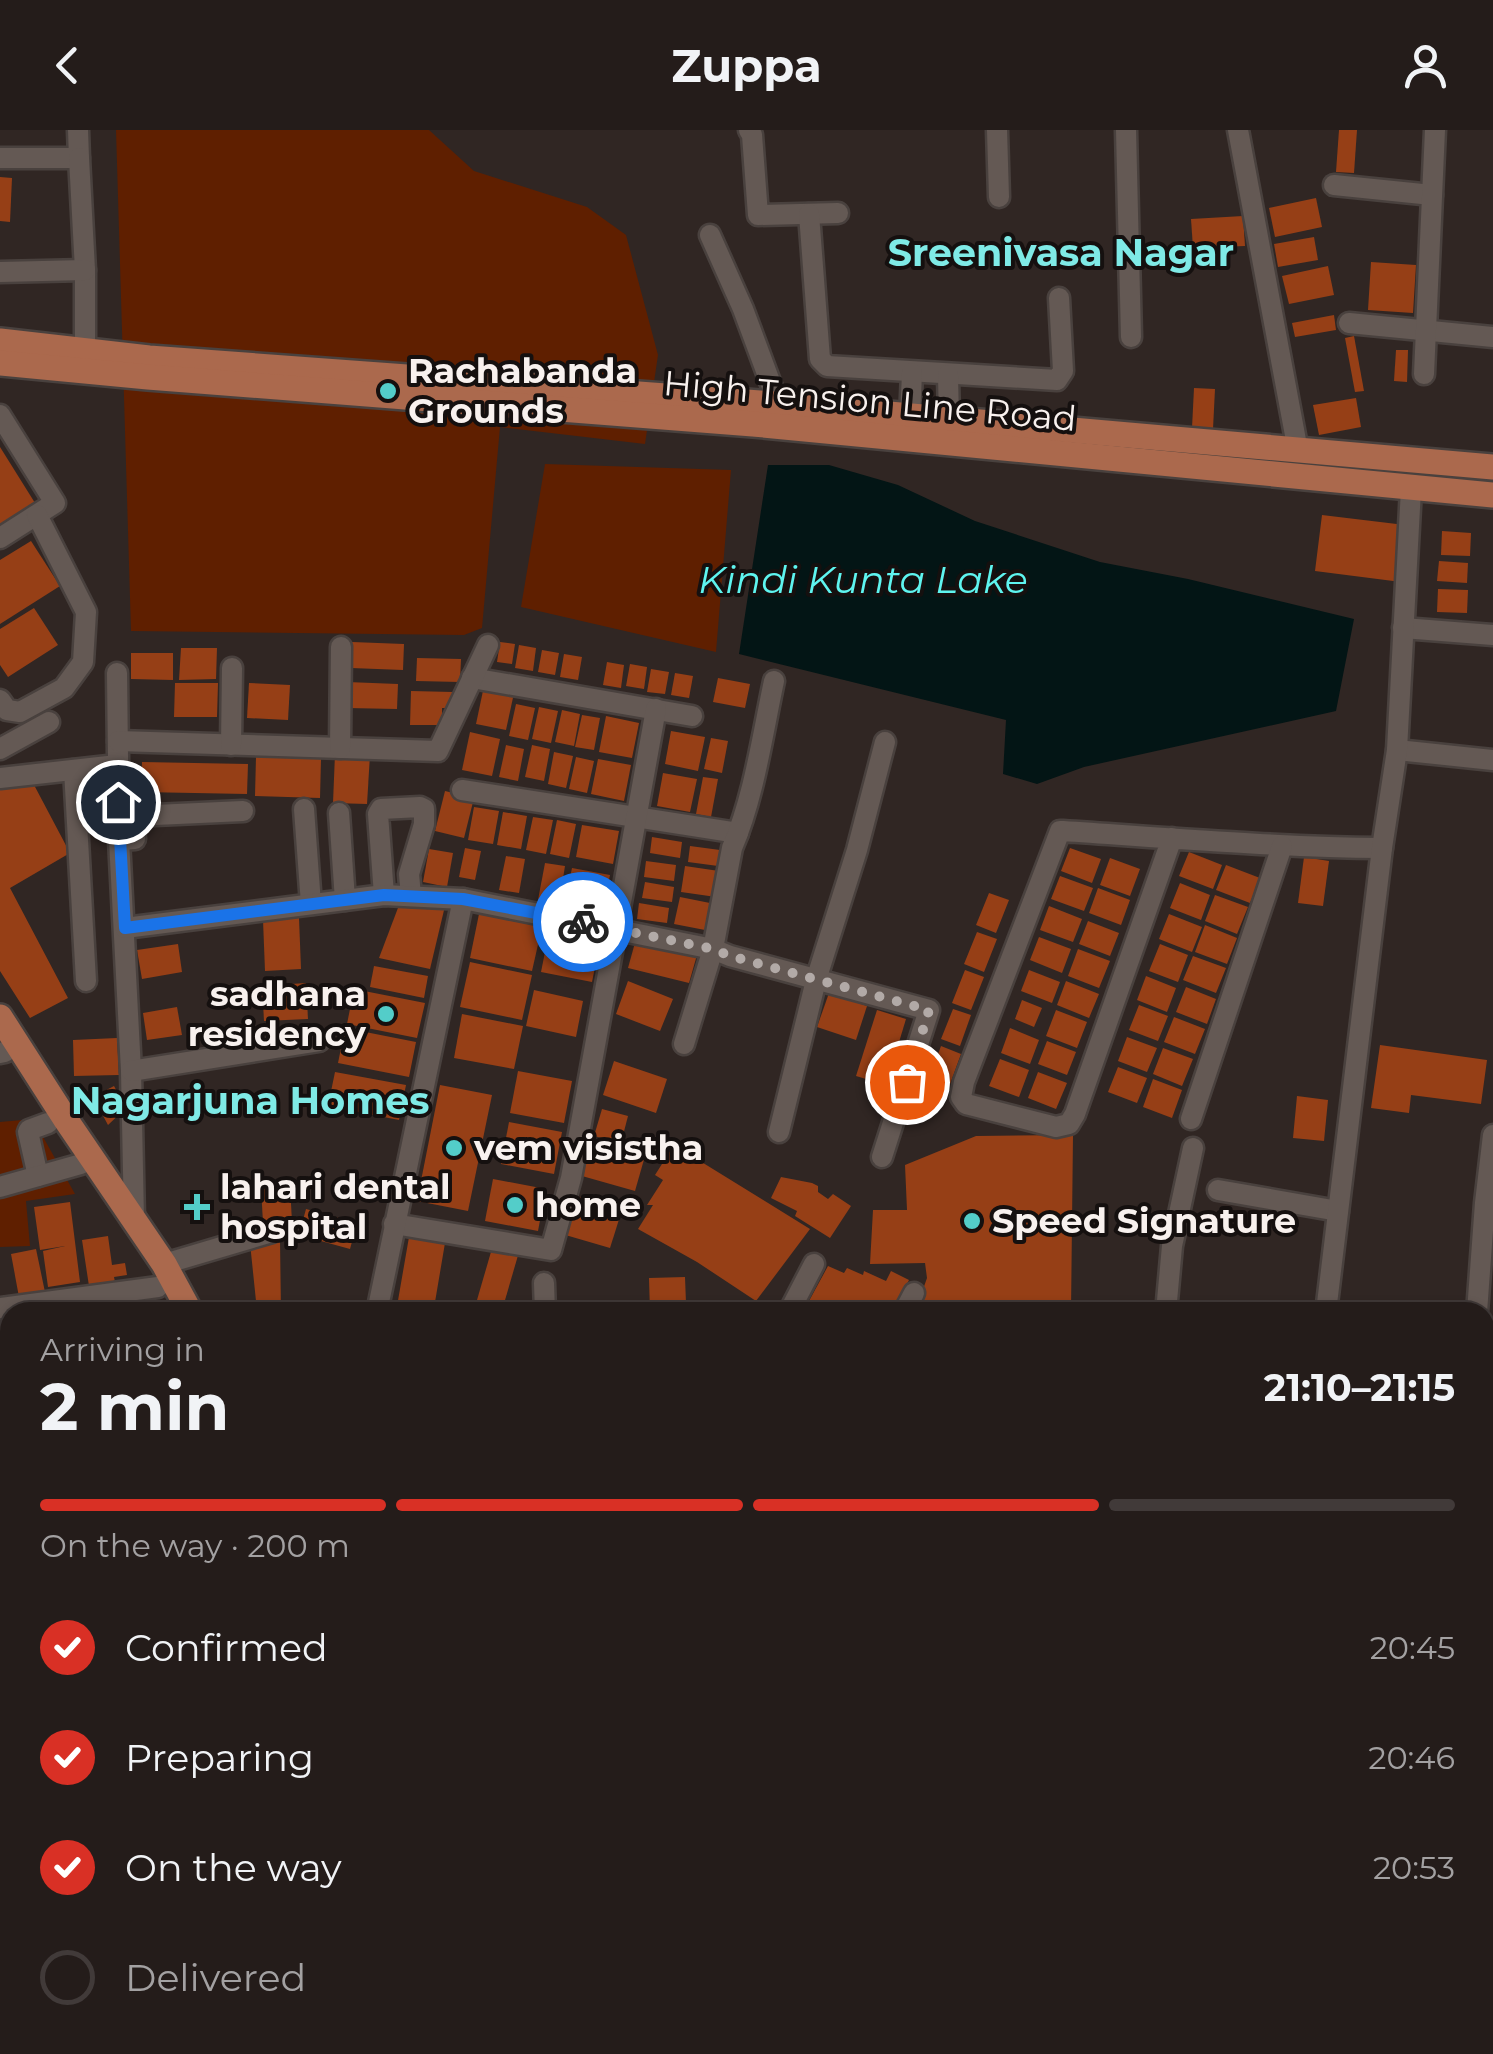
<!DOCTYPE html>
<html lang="en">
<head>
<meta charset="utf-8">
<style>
	body { margin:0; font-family:Montserrat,sans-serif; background:#302927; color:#f1f3f6; height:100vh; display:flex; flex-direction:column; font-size:38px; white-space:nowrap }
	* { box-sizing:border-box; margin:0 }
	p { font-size:32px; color:#a3a1a2 }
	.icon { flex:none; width:55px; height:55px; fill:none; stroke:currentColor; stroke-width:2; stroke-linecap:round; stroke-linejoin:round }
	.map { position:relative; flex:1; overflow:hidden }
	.panel { position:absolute; left:0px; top:1172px; width:1495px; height:752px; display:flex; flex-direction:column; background:#241c1a; border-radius:30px 30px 0 0; box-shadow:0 2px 8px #0004,0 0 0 2px #413a39 }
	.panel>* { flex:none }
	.pin { position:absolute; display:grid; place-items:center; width:85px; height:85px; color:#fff; margin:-42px; border:5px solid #fff; border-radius:50%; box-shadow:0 2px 10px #0007 }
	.courier { position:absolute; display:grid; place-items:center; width:100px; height:100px; margin:-50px; border:8px solid #1a73e8; border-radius:50%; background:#fff; color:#222; box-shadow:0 2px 12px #0007 }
	.head em { font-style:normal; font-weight:700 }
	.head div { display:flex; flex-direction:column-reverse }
	.head { display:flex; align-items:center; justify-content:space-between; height:170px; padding:0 40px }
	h1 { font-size:65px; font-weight:700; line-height:75px }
	.bar { display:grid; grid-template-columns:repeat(4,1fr); gap:15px 10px; align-content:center; height:120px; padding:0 40px }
	.bar i { height:12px; border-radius:8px; background:#413a39 }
	.bar .active { background:#d93025 }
	.bar p { grid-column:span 4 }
	ol { padding:0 40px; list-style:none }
	li { display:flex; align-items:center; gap:30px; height:110px }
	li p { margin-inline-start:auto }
	li .icon { padding:10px; border-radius:50%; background:#d93025; color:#fff; stroke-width:4 }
	li:last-child { color:#a3a1a2 }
	li i { width:55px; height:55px; border:5px solid #413a39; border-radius:50% }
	header { display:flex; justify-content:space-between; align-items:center; height:130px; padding:0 40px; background:#241c1a; font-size:45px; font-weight:700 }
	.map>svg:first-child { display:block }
</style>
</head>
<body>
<header><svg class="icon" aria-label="back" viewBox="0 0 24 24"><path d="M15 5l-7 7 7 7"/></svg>Zuppa<svg class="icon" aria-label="person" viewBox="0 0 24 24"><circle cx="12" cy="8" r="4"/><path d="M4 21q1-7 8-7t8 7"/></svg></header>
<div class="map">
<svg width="1493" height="1924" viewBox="0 0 1493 1924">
	<rect width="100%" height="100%" fill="#302623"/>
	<g fill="#5f1f00">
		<polygon points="116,0 429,0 474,41 587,77 626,105 658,225 645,314 500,297 482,498 464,505 131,501"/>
		<polygon points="545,334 731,340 716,522 521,477"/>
		<polygon points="33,989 75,1064 26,1071 30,1116 0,1117 0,992"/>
		<rect x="1485" y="1296" width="8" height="412"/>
	</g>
	<polygon fill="#031515" points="768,335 829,335 898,355 975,391 1100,432 1188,449 1354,489 1336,581 1084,637 1037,654 1003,644 1006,590 739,524"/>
	<g fill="#963f16">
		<polygon points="1339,0 1357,0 1354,43 1336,42"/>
		<polygon points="0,47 12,48 10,92 0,91"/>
		<polygon points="1316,68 1322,97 1275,107 1269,78"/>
		<polygon points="1243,86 1245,116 1193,118 1191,89"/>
		<polygon points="1314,107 1318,130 1278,137 1274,114"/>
		<polygon points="1371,132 1416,135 1413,183 1368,180"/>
		<polygon points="1328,136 1334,165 1289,174 1282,146"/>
		<polygon points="1334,185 1336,200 1295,207 1292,193"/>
		<polygon points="1354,206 1364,261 1355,262 1345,208"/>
		<polygon points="1396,220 1408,220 1407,252 1394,251"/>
		<polygon points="1194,258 1215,259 1213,299 1192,298"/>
		<polygon points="1356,268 1361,297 1319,305 1313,275"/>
		<polygon points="0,317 35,373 0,395"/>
		<polygon points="1322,385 1405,395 1401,452 1315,441"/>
		<polygon points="1442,401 1471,403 1470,426 1441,425"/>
		<polygon points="31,411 60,456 0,494 0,430"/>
		<polygon points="1439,431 1468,433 1467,453 1437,451"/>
		<polygon points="1438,459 1468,460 1467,483 1437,482"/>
		<polygon points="34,478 58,515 8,547 0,535 0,499"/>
		<polygon points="352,512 404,514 403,540 351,538"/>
		<polygon points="500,512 515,514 512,534 497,532"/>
		<polygon points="519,515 536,518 533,541 515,538"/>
		<polygon points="181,518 217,518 216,549 179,550"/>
		<polygon points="542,520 559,523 555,545 538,542"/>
		<polygon points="131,523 173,523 173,550 131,549"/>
		<polygon points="564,524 582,527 578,550 560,547"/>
		<polygon points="417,528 461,529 460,552 416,551"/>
		<polygon points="607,532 624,535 621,558 603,555"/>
		<polygon points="630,534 647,537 644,559 626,556"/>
		<polygon points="651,539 669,542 665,564 647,562"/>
		<polygon points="675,543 693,546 689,568 671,565"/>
		<polygon points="718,548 750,554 745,578 713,572"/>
		<polygon points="347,552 398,554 397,579 347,578"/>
		<polygon points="175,553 218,553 217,587 174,587"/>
		<polygon points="249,553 290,555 288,590 247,588"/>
		<polygon points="484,556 514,563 506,600 476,594"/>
		<polygon points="411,561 453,562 452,578 442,578 442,595 410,595"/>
		<polygon points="516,574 535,578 528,610 509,606"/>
		<polygon points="539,577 558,581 551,613 532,609"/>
		<polygon points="562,580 580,584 574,616 555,612"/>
		<polygon points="582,585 600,588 594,620 575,617"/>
		<polygon points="606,586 639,593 632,628 599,622"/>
		<polygon points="671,601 705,607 698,641 665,634"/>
		<polygon points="470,602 500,609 492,646 462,640"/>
		<polygon points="711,608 728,611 722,643 704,639"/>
		<polygon points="506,615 524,619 518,651 499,647"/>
		<polygon points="532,615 550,619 544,651 525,647"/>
		<polygon points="554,622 573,626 566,658 548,654"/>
		<polygon points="335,624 370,625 367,674 333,673"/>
		<polygon points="256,627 321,629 320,668 255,666"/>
		<polygon points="576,627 594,631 587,663 569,659"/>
		<polygon points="598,629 631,635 624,671 591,664"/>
		<polygon points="142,632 248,634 247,664 141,662"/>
		<polygon points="663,643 697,649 690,682 657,676"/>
		<polygon points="703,647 718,649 711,687 696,684"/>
		<polygon points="33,653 70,723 10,758 68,868 30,888 0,841 0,660"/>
		<polygon points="445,661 474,668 464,708 435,701"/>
		<polygon points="474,677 499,681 493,714 468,710"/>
		<polygon points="503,682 527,686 521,719 497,715"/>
		<polygon points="533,687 553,690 546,724 526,720"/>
		<polygon points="557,690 576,694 569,728 550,724"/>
		<polygon points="582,695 619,701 613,734 576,727"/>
		<polygon points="652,707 682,712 680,728 650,723"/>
		<polygon points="690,716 720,720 718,736 688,732"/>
		<polygon points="465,718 481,721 475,750 459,747"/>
		<polygon points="1070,718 1101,729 1092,753 1061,741"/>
		<polygon points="429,719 453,723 447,757 423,752"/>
		<polygon points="1189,722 1222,735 1213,759 1179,746"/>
		<polygon points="506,726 525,729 519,763 499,760"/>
		<polygon points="1304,727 1329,731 1323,776 1298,773"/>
		<polygon points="1110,728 1140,739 1130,766 1100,755"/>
		<polygon points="646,731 676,735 674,751 644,747"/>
		<polygon points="545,733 565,736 559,774 538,770"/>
		<polygon points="1226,735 1260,748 1250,773 1216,760"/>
		<polygon points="685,736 719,741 716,767 681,762"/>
		<polygon points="572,738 610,745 603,778 565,771"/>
		<polygon points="1060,746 1093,758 1084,781 1051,769"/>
		<polygon points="645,752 674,757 672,772 642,768"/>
		<polygon points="1180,753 1210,765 1201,790 1170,778"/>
		<polygon points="1098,758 1130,770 1121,795 1089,783"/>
		<polygon points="989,763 1009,770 996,803 976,795"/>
		<polygon points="1215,765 1248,777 1237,804 1205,791"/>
		<polygon points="680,767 710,773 705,800 674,794"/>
		<polygon points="401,770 445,776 430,839 379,828"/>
		<polygon points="639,773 669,778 667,793 637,789"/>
		<polygon points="1049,776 1082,789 1073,812 1040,800"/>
		<polygon points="479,784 542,797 532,841 470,828"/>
		<polygon points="1169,784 1202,797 1192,822 1159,809"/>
		<polygon points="299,788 301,839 265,841 263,790"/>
		<polygon points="1088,791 1119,803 1110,826 1079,814"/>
		<polygon points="1205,795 1237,808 1227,834 1195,822"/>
		<polygon points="550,797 601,807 592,852 541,842"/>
		<polygon points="977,802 997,809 984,842 964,834"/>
		<polygon points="1039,807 1071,819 1062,843 1030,830"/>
		<polygon points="636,809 697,825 689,853 628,838"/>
		<polygon points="178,814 182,842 142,849 137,820"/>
		<polygon points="1160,814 1188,825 1178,852 1149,841"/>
		<polygon points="1078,819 1110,831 1099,858 1068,846"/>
		<polygon points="1193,826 1226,838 1216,863 1183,850"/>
		<polygon points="470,832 532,845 522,890 460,877"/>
		<polygon points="374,836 428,846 424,868 370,857"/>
		<polygon points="965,840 984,847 971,880 952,873"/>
		<polygon points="1029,840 1060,852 1052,873 1021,861"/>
		<polygon points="1146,846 1176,858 1167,882 1137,870"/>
		<polygon points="628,851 673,869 660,901 616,884"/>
		<polygon points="1066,851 1099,864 1089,888 1057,875"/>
		<polygon points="306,853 308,889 264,891 262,856"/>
		<polygon points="1186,857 1216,869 1207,894 1176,882"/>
		<polygon points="354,859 425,873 417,908 347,894"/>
		<polygon points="534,860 583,871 576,907 526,896"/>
		<polygon points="829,863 867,876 856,910 817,897"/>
		<polygon points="1022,870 1042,878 1034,897 1015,889"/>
		<polygon points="1139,875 1168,886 1158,911 1129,900"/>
		<polygon points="177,877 182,905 147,910 143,883"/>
		<polygon points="953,879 971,885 960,916 941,909"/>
		<polygon points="877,880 906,889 886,955 856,946"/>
		<polygon points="1056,880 1087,892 1077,918 1046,906"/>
		<polygon points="462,884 523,896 514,939 454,928"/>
		<polygon points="1174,887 1205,899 1195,924 1164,912"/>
		<polygon points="345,898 416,912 409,947 338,933"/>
		<polygon points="1010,898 1039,910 1030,934 1001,923"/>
		<polygon points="1127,907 1157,918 1147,942 1118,931"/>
		<polygon points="117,908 119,945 74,946 73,910"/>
		<polygon points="1047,911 1076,922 1067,945 1038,934"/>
		<polygon points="1380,915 1487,930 1481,974 1411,965 1409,983 1371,978"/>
		<polygon points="941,916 961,924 949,957 929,949"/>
		<polygon points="1163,918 1193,929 1182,956 1153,944"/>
		<polygon points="1000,929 1029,940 1019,967 989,956"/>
		<polygon points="614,931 667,949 656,983 603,965"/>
		<polygon points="1118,937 1147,948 1137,973 1108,962"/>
		<polygon points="518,941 572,951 564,993 510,983"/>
		<polygon points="335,942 406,955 399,990 328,976"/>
		<polygon points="1038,942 1067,953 1056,979 1028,968"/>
		<polygon points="1153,949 1182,960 1172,988 1143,977"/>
		<polygon points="440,955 492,965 468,1081 417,1071"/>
		<polygon points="114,956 126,978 108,995 93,967"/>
		<polygon points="1297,966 1328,970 1324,1011 1293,1008"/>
		<polygon points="602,979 628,986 621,1013 594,1006"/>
		<polygon points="509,992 562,1002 554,1044 501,1034"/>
		<polygon points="1073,1005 1071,1182 915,1182 927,1148 925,1133 870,1134 873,1080 907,1080 905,1035 976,1006"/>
		<polygon points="592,1011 645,1026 635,1061 582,1046"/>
		<polygon points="674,1015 810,1099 756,1171 697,1132 638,1099 653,1075 647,1075 663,1050 655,1045"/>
		<polygon points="781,1047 812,1053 818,1056 818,1062 828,1069 833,1064 851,1076 830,1108 795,1086 797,1081 771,1068"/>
		<polygon points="493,1049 546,1059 538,1101 485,1091"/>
		<polygon points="290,1055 292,1092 263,1093 261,1057"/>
		<polygon points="573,1065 622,1080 610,1118 562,1104"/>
		<polygon points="70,1072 80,1152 48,1157 43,1121 65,1116 40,1120 34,1077"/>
		<polygon points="306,1079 357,1093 350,1119 299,1105"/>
		<polygon points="108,1106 112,1135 125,1133 127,1145 114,1147 115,1152 89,1156 82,1110"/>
		<polygon points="409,1107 445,1113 435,1172 480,1181 480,1182 396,1182"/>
		<polygon points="280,1110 281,1182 236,1182 235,1173 256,1171 250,1113"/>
		<polygon points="493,1115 519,1122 503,1177 477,1170"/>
		<polygon points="36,1119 45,1162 19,1167 11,1124"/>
		<polygon points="828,1136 844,1143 847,1138 863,1145 864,1141 886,1151 891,1141 909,1150 892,1182 803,1182"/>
		<polygon points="685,1147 686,1173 721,1172 721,1182 650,1182 649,1148"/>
		<polygon points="10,1194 10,1234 3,1234 2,1195"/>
		<polygon points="7,1559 10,1559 10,1662 0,1662 0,1603 5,1603"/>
		<polygon points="0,1775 10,1777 8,1815 0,1813"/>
		<polygon points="26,1915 90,1915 88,1924 57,1924"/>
		<polygon points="97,1915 126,1915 125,1924 97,1924"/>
		<polygon points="133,1915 190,1917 190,1924 133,1924"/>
		<polygon points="341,1915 356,1915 359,1924 311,1924"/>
		<polygon points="463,1915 510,1915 512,1922 465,1924"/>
		<polygon points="541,1915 553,1915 555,1924 512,1924"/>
		<polygon points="705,1915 823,1915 822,1924 703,1924"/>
		<polygon points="1017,1915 1047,1915 1046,1924 1016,1924"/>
	</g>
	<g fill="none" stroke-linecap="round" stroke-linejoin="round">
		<defs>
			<g id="minor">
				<polyline points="749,0 752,5 758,85 838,83"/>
				<polyline points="997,0 999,67"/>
				<polyline points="1126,0 1131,207"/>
				<polyline points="1238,0 1298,321"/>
				<polyline points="0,28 79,28 78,0"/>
				<polyline points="79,28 85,140 85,221"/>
				<polyline points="1334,55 1432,65"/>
				<polyline points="809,84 820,229 827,236 1057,250 1063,241 1059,168"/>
				<polyline points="710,105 743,179 772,257 774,285"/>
				<polyline points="0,142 85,140"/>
				<polyline points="1349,193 1493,207"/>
				<polyline points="1424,244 1435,0"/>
				<polyline points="948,245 949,291"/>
				<polyline points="0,285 55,373 0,408"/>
				<polyline points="910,288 912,243"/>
				<polyline points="1403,498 1493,505"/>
				<polyline points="117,543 119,710 131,941 134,1090"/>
				<polyline points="472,548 692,586"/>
				<polyline points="0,570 7,580 20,582 64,558 83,532 86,482 37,385"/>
				<polyline points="118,611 438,621 488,515"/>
				<polyline points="231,615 232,538"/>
				<polyline points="340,618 341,517"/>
				<polyline points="0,619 49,592"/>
				<polyline points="1397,620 1493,630"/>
				<polyline points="74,640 86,851"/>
				<polyline points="0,648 117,635"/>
				<polyline points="462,660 738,703"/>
				<polyline points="304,679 311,774"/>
				<polyline points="339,683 345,770"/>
				<path d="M1172 708 1075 984 1069 994 1056 997 966 974 961 967 964 952 1060 701H1063C1170 708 1276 717 1382 718"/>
				<polyline points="119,710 135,709 133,686 243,681"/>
				<polyline points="384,765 378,684 381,679 420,677 424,679 424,694 409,744 411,766"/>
				<polyline points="125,798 384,765 463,769 713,819 730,826 929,880 882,1027"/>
				<path d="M684 914 713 819 732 718C754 667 762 607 774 551"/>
				<polyline points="0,923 5,922"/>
				<polyline points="131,941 319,911"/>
				<polyline points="1191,989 1282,716"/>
				<polyline points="779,1002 816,850 857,720 885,612"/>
				<polyline points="38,1046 28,1002 29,1000 48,993"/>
				<polyline points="0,1057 81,1034"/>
				<polyline points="1218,1060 1338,1081"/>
				<polyline points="394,1094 551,1120 571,1048 656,579"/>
				<polyline points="164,1134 272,1102"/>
				<polyline points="544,1153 545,1182"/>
				<polyline points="0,1178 158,1157"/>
				<polyline points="377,1182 463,769"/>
				<polyline points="789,1182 814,1134"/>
				<polyline points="904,1182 914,1163"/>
				<polyline points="1166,1182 1172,1116 1193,1018"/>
				<polyline points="1326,1182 1382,718 1397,620 1411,359"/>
				<polyline points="1477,1182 1485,1073 1493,1005"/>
				<polyline points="0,1336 10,1335"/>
				<polyline points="0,1445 10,1518"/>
				<polyline points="1485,1719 1493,1720"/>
				<polyline points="0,1724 10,1724"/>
				<polyline points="1485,1875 1493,1875"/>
				<polyline points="385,1915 388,1924"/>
				<polyline points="686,1915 688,1916 688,1924"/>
				<polyline points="0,1923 10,1881"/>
				<polyline points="236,1924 268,1915"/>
				<polyline points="833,1924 834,1915"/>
				<polyline points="956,1924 957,1915"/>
				<polyline points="1099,1924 1100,1915"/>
				<polyline points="1237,1924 1238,1915"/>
				<polyline points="1400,1924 1401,1915"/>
			</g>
			<g id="major">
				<polyline points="0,211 149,228 775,274 1493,337"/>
				<polyline points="0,233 148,247 753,294 1493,365"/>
				<polyline points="0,887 66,990 164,1134 190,1182"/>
				<polyline points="1485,1255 1493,1255"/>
				<polyline points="1485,1281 1493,1281"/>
				<polyline points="413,1915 416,1924"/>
				<polyline points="440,1915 443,1924"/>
			</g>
		</defs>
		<use href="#minor" stroke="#49413e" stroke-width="25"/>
		<use href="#major" stroke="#49413e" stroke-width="30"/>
		<use href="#minor" stroke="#645954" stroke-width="20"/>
		<use href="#major" stroke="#ab694d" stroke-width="25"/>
	</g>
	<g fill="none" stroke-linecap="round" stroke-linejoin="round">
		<polyline stroke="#b2aaa7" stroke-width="10" stroke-dasharray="0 18" points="583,792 713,819 730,826 929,880 907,952"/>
		<polyline stroke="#1a73e8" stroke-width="12" points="118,672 125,798 384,765 463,769 583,792"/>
	</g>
	<g fill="#53cdc9" stroke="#15100f" stroke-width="4">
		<circle cx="388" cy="261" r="10"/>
		<circle cx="386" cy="884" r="10"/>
		<circle cx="454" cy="1018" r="10"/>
		<circle cx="515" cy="1075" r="10"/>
		<path d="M192 1062h10v10h10v10h-10v10h-10v-10h-10v-10h10z"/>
		<circle cx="972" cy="1091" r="10"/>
	</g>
	<g text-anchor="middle" stroke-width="8" stroke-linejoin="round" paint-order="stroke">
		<g font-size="35" font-weight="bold" fill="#f8f1ee" stroke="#15100f" text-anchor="start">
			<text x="408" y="253">Rachabanda<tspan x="408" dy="40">Grounds</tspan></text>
			<text x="366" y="876" text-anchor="end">sadhana<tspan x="366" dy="40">residency</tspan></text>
			<text x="474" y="1030">vem visistha</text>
			<text x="220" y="1069">lahari dental<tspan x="220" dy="40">hospital</tspan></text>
			<text x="535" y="1087">home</text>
			<text x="992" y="1103">Speed Signature</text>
		</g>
		<g font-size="35" fill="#f8f1ee" stroke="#15100f">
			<text transform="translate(870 271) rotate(5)" y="12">High Tension Line Road</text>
		</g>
		<g font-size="38" font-weight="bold" fill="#7feae6" stroke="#15100f">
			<text x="1061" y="136">Sreenivasa Nagar</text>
			<text x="250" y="984">Nagarjuna Homes</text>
		</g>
		<g font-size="38" font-style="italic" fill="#5ef4ef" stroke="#15100f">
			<text x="863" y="463">Kindi Kunta Lake</text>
		</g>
	</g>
</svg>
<div class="pin" style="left:907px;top:952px;background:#ea580c"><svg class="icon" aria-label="bag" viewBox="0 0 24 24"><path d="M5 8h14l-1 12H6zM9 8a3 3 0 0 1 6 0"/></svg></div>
<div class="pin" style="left:118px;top:672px;background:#1f2937"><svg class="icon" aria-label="home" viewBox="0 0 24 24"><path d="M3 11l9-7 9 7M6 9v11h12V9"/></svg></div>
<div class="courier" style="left:583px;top:792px"><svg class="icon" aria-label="bike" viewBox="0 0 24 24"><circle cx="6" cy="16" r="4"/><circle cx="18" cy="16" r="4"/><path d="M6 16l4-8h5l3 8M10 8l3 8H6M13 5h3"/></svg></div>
<section class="panel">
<div class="head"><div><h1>2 min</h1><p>Arriving in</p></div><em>21:10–21:15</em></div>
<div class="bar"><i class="active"></i><i class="active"></i><i class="active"></i><i></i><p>On the way · 200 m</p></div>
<ol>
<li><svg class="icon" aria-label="check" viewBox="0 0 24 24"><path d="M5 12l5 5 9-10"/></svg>Confirmed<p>20:45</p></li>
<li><svg class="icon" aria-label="check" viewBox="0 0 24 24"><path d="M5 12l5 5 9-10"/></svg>Preparing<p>20:46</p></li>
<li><svg class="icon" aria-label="check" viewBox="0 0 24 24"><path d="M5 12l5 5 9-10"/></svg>On the way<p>20:53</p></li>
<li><i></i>Delivered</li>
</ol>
</section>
</div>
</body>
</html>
